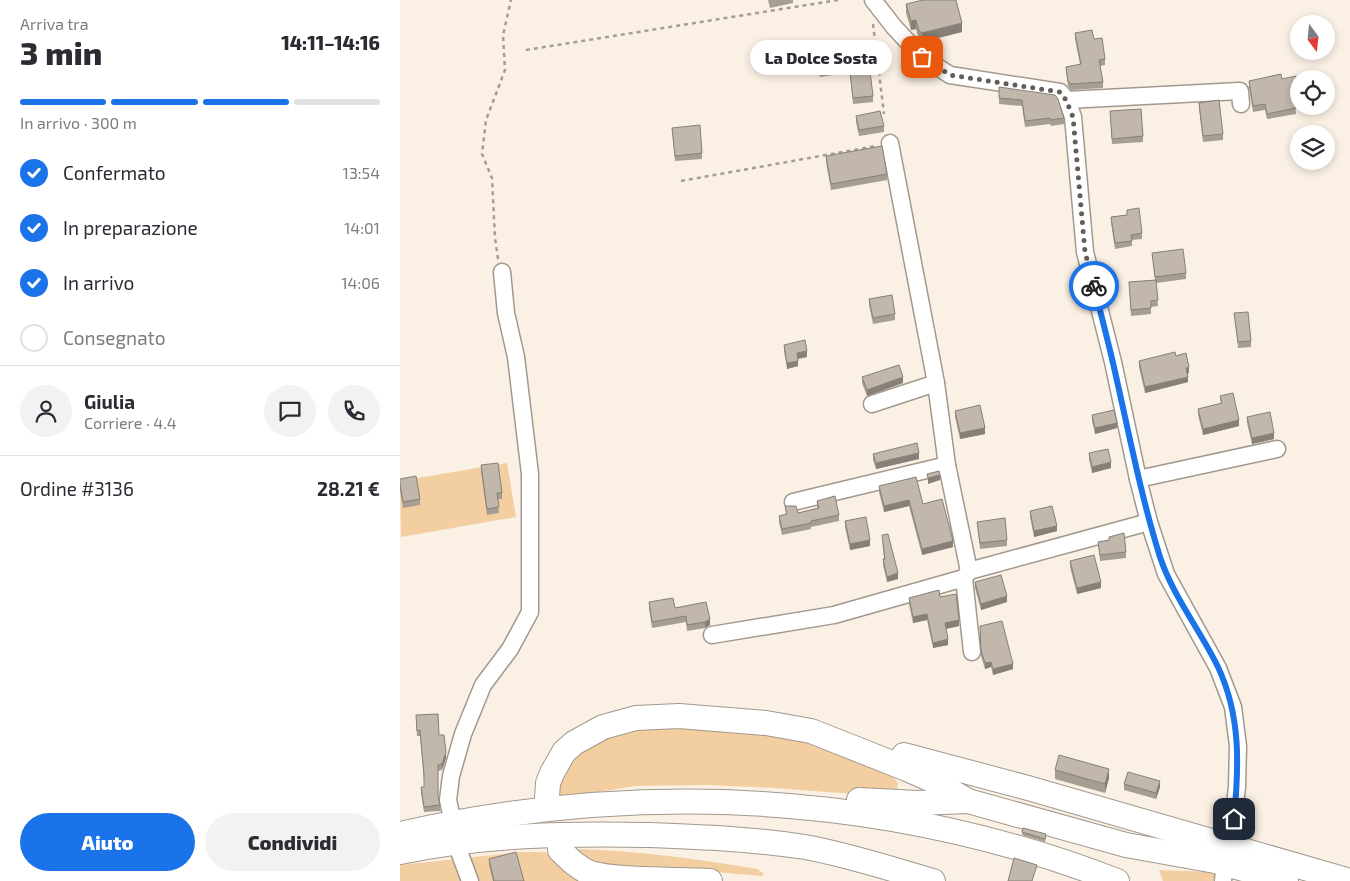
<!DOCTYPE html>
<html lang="it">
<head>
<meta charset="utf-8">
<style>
	body { margin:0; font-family:"Exo 2",sans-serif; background:#f2f2f3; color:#2b2b33; height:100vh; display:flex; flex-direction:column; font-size:19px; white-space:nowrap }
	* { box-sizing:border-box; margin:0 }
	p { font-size:16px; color:#7c7c81 }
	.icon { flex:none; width:28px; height:28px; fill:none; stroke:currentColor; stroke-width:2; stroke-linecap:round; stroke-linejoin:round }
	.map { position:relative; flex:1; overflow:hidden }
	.details { display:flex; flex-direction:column; background:#fff; width:400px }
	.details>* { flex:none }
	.needle { width:32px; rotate:165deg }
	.buttons { position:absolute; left:890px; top:15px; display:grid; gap:10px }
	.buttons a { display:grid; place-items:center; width:45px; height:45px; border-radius:50%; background:#fff; box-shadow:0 2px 8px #0003; font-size:25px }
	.pin { position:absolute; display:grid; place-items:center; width:42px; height:42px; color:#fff; margin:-21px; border-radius:10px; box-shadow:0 2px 8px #0006 }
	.courier { position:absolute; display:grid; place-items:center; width:50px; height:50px; margin:-25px; border:4px solid #1a73e8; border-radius:50%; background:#fff; color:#222; box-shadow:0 1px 6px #0007 }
	.bubble { position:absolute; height:35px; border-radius:18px; background:#fff; box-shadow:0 2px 8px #0003; font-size:16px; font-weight:800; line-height:35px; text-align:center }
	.head em { font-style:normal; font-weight:800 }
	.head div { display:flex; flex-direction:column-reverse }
	.head { display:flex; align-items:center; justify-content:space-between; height:85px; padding:0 20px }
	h1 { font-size:32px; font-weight:800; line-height:38px }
	.bar { display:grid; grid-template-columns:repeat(4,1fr); gap:8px 5px; align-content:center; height:60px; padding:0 20px }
	.bar i { height:6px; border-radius:4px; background:#e1e1e2 }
	.bar .selected { background:#1a73e8 }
	.bar p { grid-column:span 4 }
	.line { display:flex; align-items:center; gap:12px; padding:0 20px; border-top:1px solid #e1e1e2 }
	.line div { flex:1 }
	.round { display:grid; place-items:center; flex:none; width:52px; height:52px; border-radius:26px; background:#f2f2f3 }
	ol { padding:0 20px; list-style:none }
	li { display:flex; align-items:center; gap:15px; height:55px }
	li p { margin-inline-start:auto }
	li .icon { padding:5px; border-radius:50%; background:#1a73e8; color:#fff; stroke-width:4 }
	li:last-child { color:#7c7c81 }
	li i { width:28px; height:28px; border:2px solid #e1e1e2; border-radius:50% }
	.primary-button { display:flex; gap:10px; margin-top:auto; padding:10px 20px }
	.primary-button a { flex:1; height:58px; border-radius:30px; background:#1a73e8; color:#fff; font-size:20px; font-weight:800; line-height:58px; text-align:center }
	.primary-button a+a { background:#f2f2f3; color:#2b2b33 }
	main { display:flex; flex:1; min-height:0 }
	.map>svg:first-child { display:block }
</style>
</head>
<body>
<main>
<section class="details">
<div class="head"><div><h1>3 min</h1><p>Arriva tra</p></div><em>14:11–14:16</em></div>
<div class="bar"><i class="selected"></i><i class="selected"></i><i class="selected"></i><i></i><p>In arrivo · 300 m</p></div>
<ol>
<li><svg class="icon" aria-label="check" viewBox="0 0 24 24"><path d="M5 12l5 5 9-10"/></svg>Confermato<p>13:54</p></li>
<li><svg class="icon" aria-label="check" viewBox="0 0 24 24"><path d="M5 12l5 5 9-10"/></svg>In preparazione<p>14:01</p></li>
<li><svg class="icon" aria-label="check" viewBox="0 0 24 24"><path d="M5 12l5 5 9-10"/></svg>In arrivo<p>14:06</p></li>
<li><i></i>Consegnato</li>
</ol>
<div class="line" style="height:90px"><a class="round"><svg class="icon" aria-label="person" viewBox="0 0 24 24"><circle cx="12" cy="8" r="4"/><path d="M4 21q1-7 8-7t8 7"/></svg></a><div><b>Giulia</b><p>Corriere · 4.4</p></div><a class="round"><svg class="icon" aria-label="chat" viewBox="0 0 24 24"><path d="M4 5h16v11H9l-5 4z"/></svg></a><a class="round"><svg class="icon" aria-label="phone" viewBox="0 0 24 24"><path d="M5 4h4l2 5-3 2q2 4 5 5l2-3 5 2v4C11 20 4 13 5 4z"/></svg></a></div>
<div class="line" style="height:65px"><div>Ordine #3136</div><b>28.21 €</b></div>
<div class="primary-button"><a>Aiuto</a><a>Condividi</a></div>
</section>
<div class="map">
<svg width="950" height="881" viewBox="0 0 950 881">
	<rect width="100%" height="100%" fill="#fbf0e4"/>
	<g fill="#f2cea1">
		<polygon points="107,463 116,517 1,537 0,481"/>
		<polygon points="278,727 336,731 401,739 492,775 498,783 497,792 480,796 375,788 306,785 235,786 161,798 155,795 157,781 179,750 202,737 238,729"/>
		<path d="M174 849C235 850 296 859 357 869L364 874 362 876 292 870 231 872 193 864Z"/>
		<polygon points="121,852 145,852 165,871 180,881 0,881 0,865"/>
		<polygon points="759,870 815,872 813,881 763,881"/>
	</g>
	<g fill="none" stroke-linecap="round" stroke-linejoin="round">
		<defs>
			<g id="minor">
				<polyline points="473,0 494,27 522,57 550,75 660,92 667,100 673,117 685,252 713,362 738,479 749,522 766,574 818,668 833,707 838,746 837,787 831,838"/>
				<polyline points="667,100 840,91 841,104"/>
				<polyline points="490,143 536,383 547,465 569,571"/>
				<polyline points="472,404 536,383"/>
				<polyline points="738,479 877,449"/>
				<polyline points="393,502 547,465"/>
				<polyline points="564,578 572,652"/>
				<polyline points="312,635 434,615 564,578 569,571 749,522"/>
				<polyline points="51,814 48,800 51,776 63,734 83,685 110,649 130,612 130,474 116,357 106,313 102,272"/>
				<polyline points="60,854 70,881"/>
				<polyline points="823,881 824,871"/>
			</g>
			<g id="highway">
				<polyline points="504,755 628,788 950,881"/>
				<polyline points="147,797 148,783 152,773 164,752 174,743 203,727 236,718 279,716 366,723 411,731 507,769 532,780 568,801 726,845 815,861 886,881"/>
				<polyline points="459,800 518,803 568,801"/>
				<path d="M0 834C240 780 487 792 717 881"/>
				<path d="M160 850C169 859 178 868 190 873 218 881 278 879 310 881"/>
				<path d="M0 852C85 835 164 833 250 835 302 837 353 839 405 847 449 855 491 869 533 881"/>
			</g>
		</defs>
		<use href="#minor" stroke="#a2988d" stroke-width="19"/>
		<use href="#highway" stroke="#a2988d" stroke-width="26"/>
		<g stroke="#a59c93" stroke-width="2.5" stroke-dasharray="4 4" stroke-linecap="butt">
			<polyline points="473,24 484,114"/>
			<polyline points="126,50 438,0"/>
			<polyline points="281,181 476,146"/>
			<polyline points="98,259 95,238 92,178 82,154 86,120 105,70 103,35 111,0"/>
		</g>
		<use href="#minor" stroke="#fff" stroke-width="16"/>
		<use href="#highway" stroke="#fff" stroke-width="24"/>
	</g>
	<g fill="#a69d93">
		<polygon points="368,0 393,0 393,3 370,8"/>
		<polygon points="506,4 562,32 522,42 519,39 516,29 511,30 506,13"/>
		<polygon points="675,33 694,39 705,59 705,65 700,66 703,82 703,88 671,90 668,86 666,72 666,67 680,64 675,39"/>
		<polygon points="416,47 445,67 445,73 420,77 416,53"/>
		<polygon points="450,73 473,96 473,102 453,104"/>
		<polygon points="882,79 899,86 899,104 895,105 896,114 867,119 865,110 853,112 849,87 849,81"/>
		<polygon points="599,87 664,118 664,124 651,126 650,124 625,127 622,106 599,104"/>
		<polygon points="799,103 823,134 823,140 803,142 799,109"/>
		<polygon points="710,111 743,136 743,142 712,144"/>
		<polygon points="456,116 484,126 484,132 459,136 456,122"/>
		<polygon points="272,128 302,153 302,159 275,161"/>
		<polygon points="426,156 487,174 487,180 431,190 426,162"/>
		<polygon points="727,210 742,233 742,239 732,240 732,246 715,249 711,223 711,217 727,215"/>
		<polygon points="752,253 786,273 786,279 756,283 758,306 751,307 751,314 731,316 729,282 755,280"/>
		<polygon points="469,299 495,314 495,320 473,324 469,305"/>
		<polygon points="834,313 851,341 851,347 838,348"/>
		<polygon points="384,345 407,357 398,359 398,366 387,369 384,351"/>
		<polygon points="776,356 789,373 787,374 788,382 745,393 739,367 739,361"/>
		<polygon points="462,377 503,383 467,396 462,383"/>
		<polygon points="820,396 839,426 803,435 798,415 798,409 821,404"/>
		<polygon points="555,411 585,434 560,439 555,417"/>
		<polygon points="692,415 717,428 695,434 692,421"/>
		<polygon points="847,417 874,439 852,444 847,423"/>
		<polygon points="689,453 711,468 692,473 689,459"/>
		<polygon points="473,454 519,459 476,469 473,460"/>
		<polygon points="81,465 102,493 102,499 97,499 99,513 87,515 81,471"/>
		<polygon points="0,479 20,499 20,505 3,508 0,490"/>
		<polygon points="479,486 523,504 553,547 522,555 509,506 484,512 479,492"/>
		<polygon points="417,501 439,515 439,521 411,527 411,529 382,535 379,522 379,516 386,515 385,506 398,513 417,508"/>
		<polygon points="630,511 657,531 634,537 630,517"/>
		<polygon points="445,521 470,546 450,550 445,527"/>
		<polygon points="577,522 607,540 607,546 580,549"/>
		<polygon points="482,535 498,579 487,582 483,565 483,559 484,559"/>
		<polygon points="709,540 726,552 726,558 700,561 698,542"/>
		<polygon points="670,561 701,588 677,594 670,567"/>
		<polygon points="575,582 607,602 581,610 575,588"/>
		<polygon points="540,597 559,626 546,629 548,645 533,648 527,620 513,623 509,604 509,598"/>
		<polygon points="249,602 275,608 306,602 310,625 305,628 287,631 286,622 252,628 249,608"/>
		<polygon points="580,632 613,669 593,675 591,667 585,669 581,656"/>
		<polygon points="16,721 39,735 46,758 42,770 38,771 38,796 40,805 40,811 24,812 21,793 21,787 24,787 24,781 20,736 17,736"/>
		<polygon points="655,770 709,778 705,793 655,779"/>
		<polygon points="724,784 760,787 756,799 724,790"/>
		<polygon points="622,832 646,837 645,842 622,835"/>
		<polygon points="89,859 124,881 93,881 89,865"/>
	</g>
	<g fill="#878078">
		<polygon points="516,20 516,29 511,30 511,21"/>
		<polygon points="562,23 562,32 522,42 522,33"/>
		<polygon points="407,351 407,357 397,359 397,353"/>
		<polygon points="398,361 398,366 387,369 387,363"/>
		<polygon points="789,367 789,373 786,374 786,368"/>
		<polygon points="503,377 503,383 467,396 467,390"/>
		<polygon points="788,377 788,382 745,393 745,387"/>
		<polygon points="839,420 839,426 803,435 803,429"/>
		<polygon points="717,423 717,428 695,434 695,428"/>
		<polygon points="585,428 585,434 560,439 560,433"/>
		<polygon points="874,433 874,439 852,444 852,438"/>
		<polygon points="519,453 519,459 476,469 476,463"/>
		<polygon points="711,462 711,468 692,473 692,467"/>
		<polygon points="540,475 540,480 528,484 528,478"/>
		<polygon points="509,500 509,506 484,512 484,506"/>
		<polygon points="657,526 657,531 634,537 634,531"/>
		<polygon points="470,540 470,546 450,550 450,544"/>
		<polygon points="553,541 553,547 522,555 522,549"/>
		<polygon points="498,573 498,579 487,582 487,577"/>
		<polygon points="701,582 701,588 677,594 677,588"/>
		<polygon points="607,596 607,602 581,610 581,604"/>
		<polygon points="527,614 527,620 513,623 513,617"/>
		<polygon points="310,619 310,625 305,628 305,622"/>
		<polygon points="559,620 559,626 545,629 545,623"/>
		<polygon points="548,639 548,645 533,648 533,643"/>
		<polygon points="591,662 591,667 585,669 585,663"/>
		<polygon points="613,664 613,669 593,675 593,669"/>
		<polygon points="46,752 46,758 42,770 42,764"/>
		<polygon points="709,769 709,778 705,793 705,784"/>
		<polygon points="760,781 760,787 756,799 756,793"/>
	</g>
	<g fill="#c1b7ab" stroke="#878078">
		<polygon points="523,0 556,0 562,23 522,33 519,31 516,20 511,21 506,4"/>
		<polygon points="692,30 694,39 702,38 705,59 699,60 703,82 671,84 668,81 666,67 681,64 675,33"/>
		<polygon points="441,43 445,67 420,71 416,47"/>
		<polygon points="470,71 473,96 453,98 450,73"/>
		<polygon points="881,74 882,79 896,76 899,86 899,98 894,99 896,108 867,114 865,104 853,106 849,81"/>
		<polygon points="599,87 655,95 658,99 664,118 651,120 650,118 625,121 622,100 599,98"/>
		<polygon points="819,100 823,134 803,136 799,103"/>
		<polygon points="741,109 743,136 712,139 710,111"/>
		<polygon points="480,111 484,126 459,130 456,116"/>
		<polygon points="300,125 302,153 275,156 272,128"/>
		<polygon points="482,146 487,174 431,184 426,156"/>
		<polygon points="739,208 742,233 731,235 732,241 715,243 711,217 727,215 727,210"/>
		<polygon points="783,249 786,273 755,277 752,253"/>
		<polygon points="756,280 758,300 751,301 751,308 731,310 729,282"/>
		<polygon points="492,295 495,314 473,318 469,299"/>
		<polygon points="848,312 851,341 838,342 834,313"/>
		<polygon points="405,340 407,351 397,353 398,361 387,363 384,345"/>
		<polygon points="775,352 776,356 786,353 789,367 786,368 788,377 745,387 739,361"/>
		<polygon points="499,365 503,377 467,390 462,377"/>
		<polygon points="833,393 839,420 803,429 798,409 822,403 820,396"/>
		<polygon points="580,405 585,428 560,433 555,411"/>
		<polygon points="714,410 717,423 695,428 692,415"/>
		<polygon points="870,412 874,433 852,438 847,417"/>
		<polygon points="517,443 519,453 476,463 473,454"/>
		<polygon points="708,449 711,462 692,467 689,453"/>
		<polygon points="98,463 102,493 97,493 99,507 87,509 81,465"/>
		<polygon points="539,471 540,475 528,478 527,474"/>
		<polygon points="16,476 20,499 3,502 0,484 0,479"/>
		<polygon points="516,477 523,504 542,499 553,541 522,549 509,500 484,506 479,486"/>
		<polygon points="435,496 439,515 411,521 411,523 382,529 379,516 387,514 385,506 396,506 398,513 419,508 417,501"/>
		<polygon points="652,506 657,526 634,531 630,511"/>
		<polygon points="466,517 470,540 450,544 445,521"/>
		<polygon points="605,518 607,540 580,543 577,522"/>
		<polygon points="724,533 726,552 700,555 698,542 709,540 709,537"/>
		<polygon points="488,534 498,573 487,577 483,559 485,559 482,535"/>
		<polygon points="694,555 701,582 677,588 670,561"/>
		<polygon points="601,575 607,596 581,604 575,582"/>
		<polygon points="539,590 540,597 556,594 559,620 545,623 548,639 533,643 527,614 513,617 509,598"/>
		<polygon points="273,598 275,608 306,602 310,619 305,622 287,625 286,616 252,622 249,602"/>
		<polygon points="602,621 613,664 593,669 591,662 585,663 581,650 580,626"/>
		<polygon points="38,714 39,735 44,735 46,752 42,764 38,765 38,796 40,805 24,807 21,787 24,787 24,775 20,730 17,731 16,715"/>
		<polygon points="659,755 709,769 705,784 655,770"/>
		<polygon points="728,772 760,781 756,793 724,784"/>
		<polygon points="623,828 646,834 645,839 622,832"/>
		<polygon points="116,852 124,881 94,881 89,859"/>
		<polygon points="614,858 637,865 632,881 608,881"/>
	</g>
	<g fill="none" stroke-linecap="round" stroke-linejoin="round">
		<polyline stroke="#655e58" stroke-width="5" stroke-dasharray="0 9" points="522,57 550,75 660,92 666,100 673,117 685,252 694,286"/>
		<path stroke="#1a73e8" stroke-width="6" d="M694 286C700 311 707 337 713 363 728 428 740 493 760 557 773 596 800 630 818 667 841 716 839 766 834 819"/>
	</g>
</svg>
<div class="buttons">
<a><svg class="needle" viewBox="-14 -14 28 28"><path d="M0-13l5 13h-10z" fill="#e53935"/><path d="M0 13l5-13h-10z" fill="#7c7c81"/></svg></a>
<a><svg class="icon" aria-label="locate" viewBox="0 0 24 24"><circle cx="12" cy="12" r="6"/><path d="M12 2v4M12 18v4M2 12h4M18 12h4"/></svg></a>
<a><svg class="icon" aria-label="layers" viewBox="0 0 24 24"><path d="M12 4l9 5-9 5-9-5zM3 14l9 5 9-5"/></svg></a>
</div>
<div class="pin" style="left:522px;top:57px;background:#ea580c"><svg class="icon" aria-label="bag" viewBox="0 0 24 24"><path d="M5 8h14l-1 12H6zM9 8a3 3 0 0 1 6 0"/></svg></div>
<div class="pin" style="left:834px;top:819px;background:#1f2937"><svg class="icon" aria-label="home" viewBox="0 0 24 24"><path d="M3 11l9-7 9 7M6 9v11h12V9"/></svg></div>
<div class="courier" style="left:694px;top:286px"><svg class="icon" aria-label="bike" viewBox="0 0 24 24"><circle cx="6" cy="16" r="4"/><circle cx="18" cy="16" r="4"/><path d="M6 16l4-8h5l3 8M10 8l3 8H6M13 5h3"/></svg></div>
<div class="bubble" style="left:350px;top:40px;width:142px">La Dolce Sosta</div>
</div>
</main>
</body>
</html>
